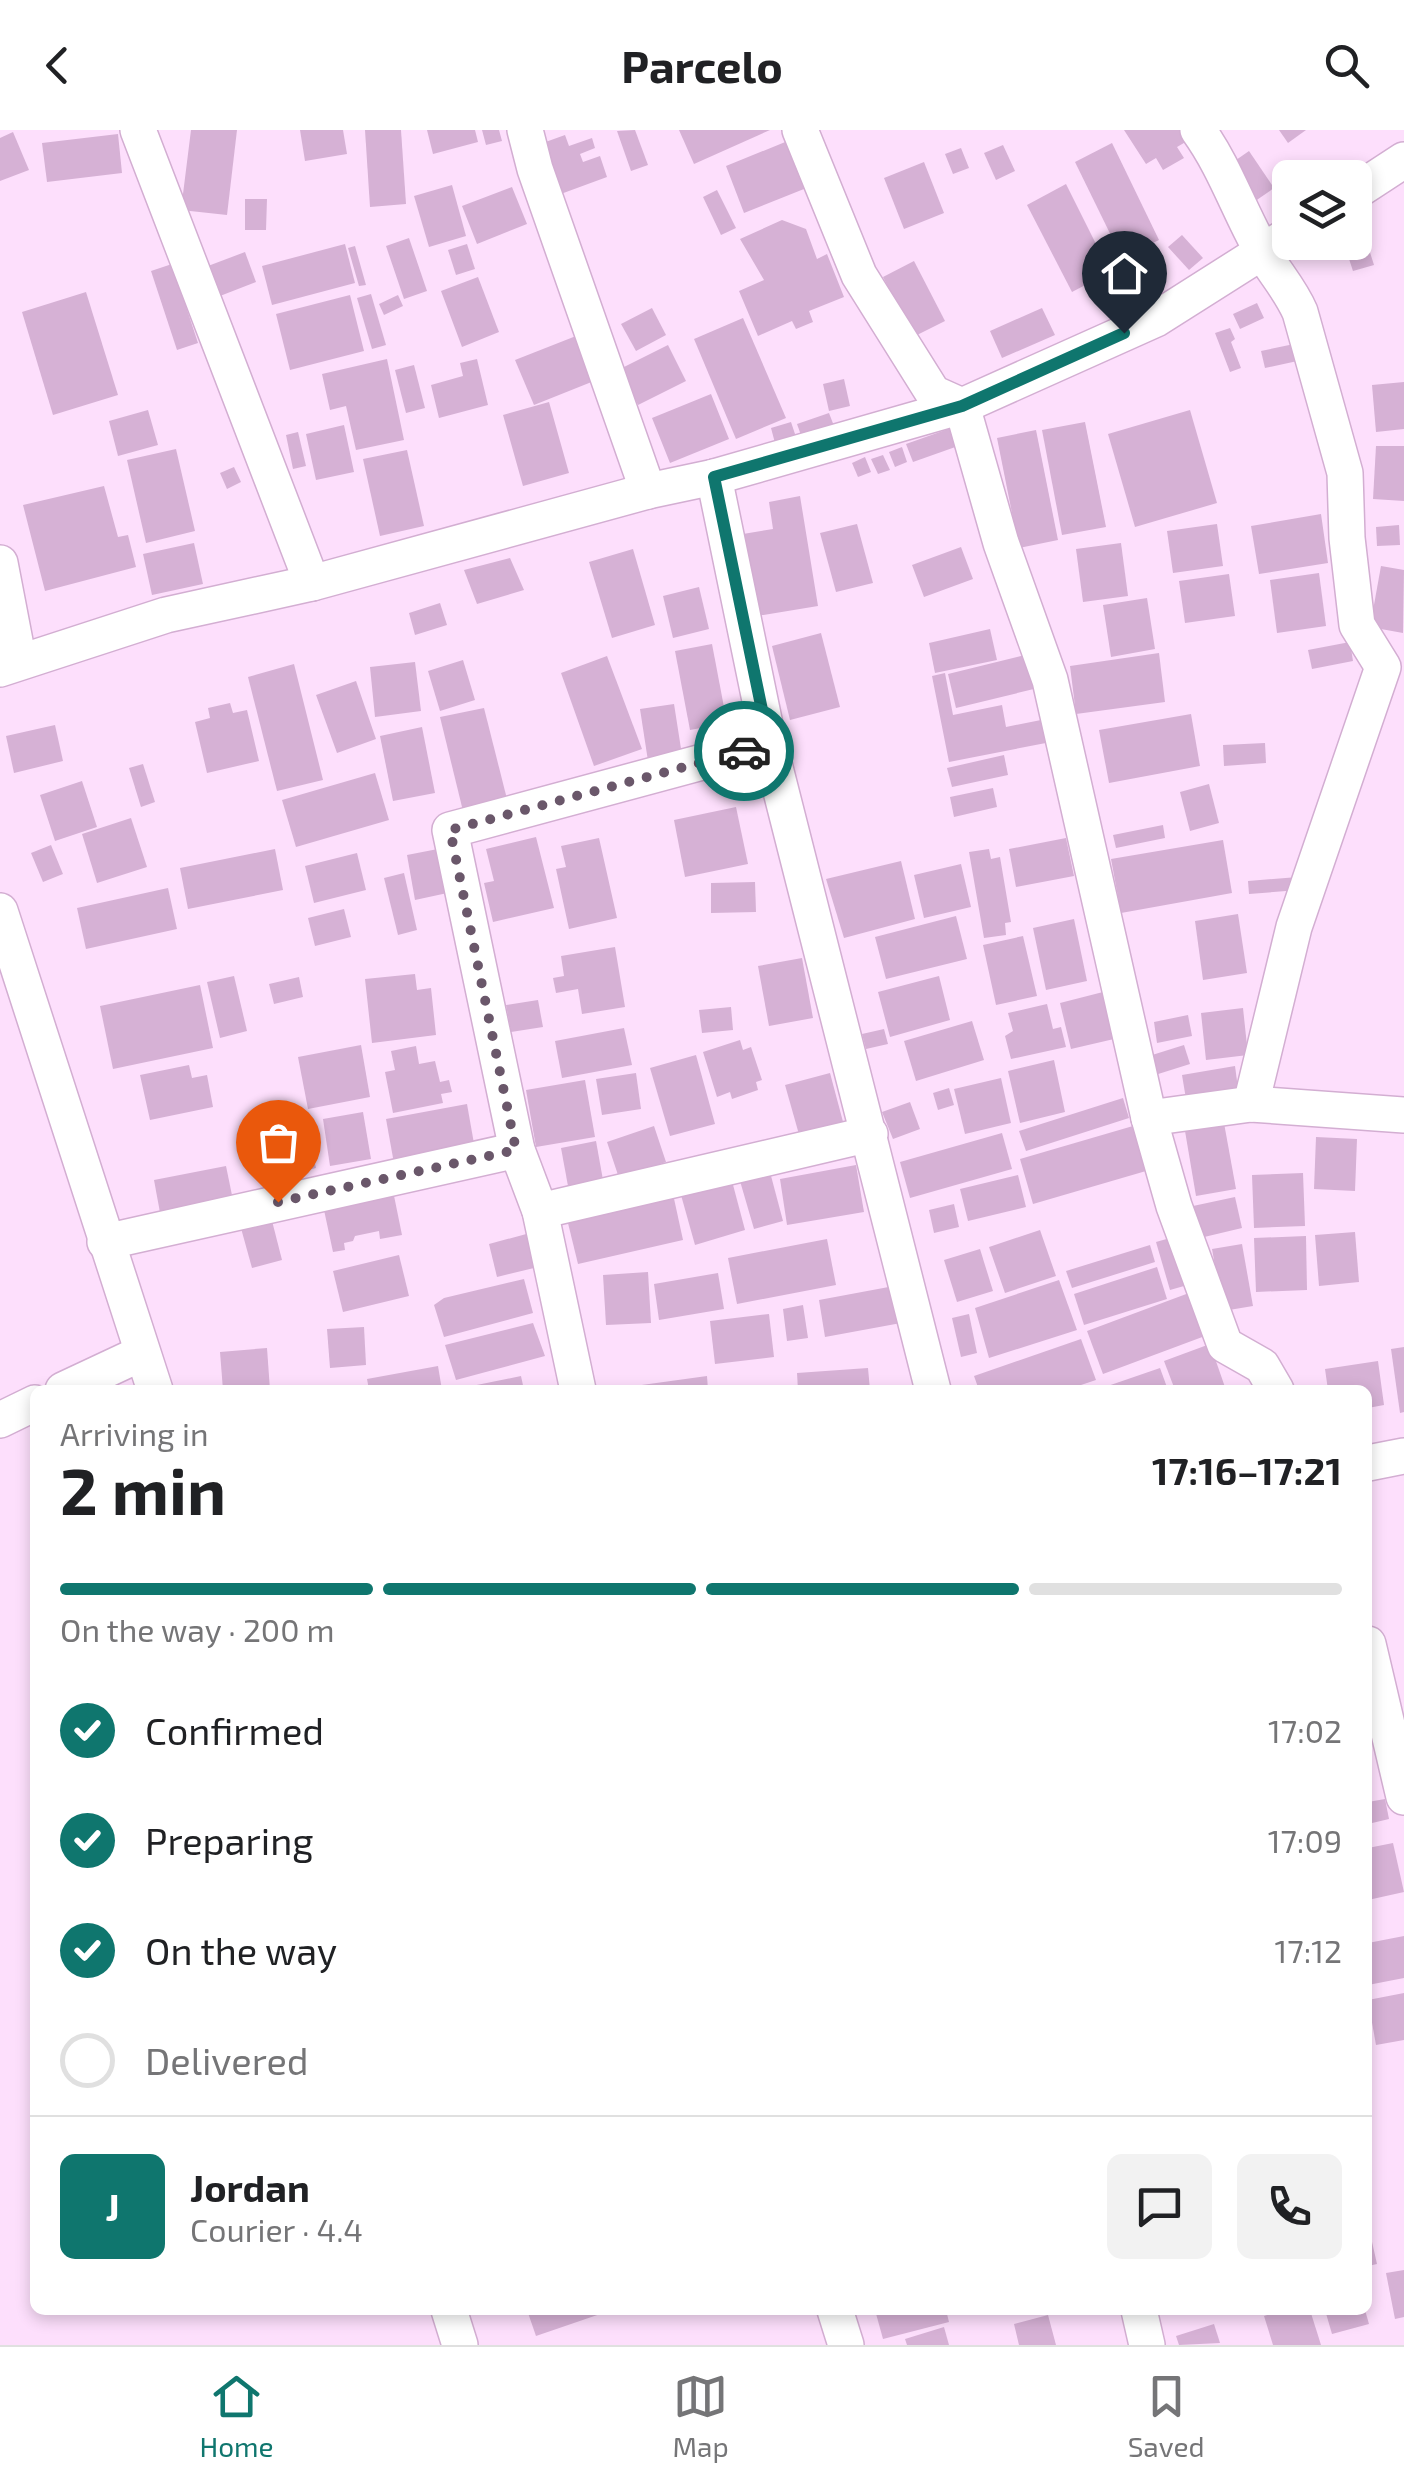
<!DOCTYPE html>
<html lang="en">
<head>
<meta charset="utf-8">
<style>
	body { margin:0; font-family:"Exo 2",sans-serif; background:#f2f2f2; color:#202124; height:100vh; display:flex; flex-direction:column; font-size:38px; white-space:nowrap }
	* { box-sizing:border-box; margin:0 }
	p { font-size:32px; color:#757577 }
	.icon { flex:none; width:55px; height:55px; fill:none; stroke:currentColor; stroke-width:2; stroke-linecap:round; stroke-linejoin:round }
	.map { position:relative; flex:1; overflow:hidden }
	.details { position:absolute; left:30px; top:1255px; width:1342px; height:930px; display:flex; flex-direction:column; background:#fff; border-radius:15px; box-shadow:0 5px 15px #0003 }
	.details>* { flex:none }
	.fabs { position:absolute; left:1272px; top:30px; display:grid; gap:20px }
	.fabs a { display:grid; place-items:center; width:100px; height:100px; border-radius:15px; background:#fff; box-shadow:0 5px 15px #0003; font-size:50px }
	.pin { position:absolute; display:grid; place-items:center; width:85px; height:85px; color:#fff; margin:-102px -42px; border-radius:50% 50% 50% 0; rotate:-45deg; box-shadow:0 0 10px #0007 }
	.pin .icon { rotate:45deg }
	.courier { position:absolute; display:grid; place-items:center; width:100px; height:100px; margin:-50px; border:8px solid #0f766e; border-radius:50%; background:#fff; color:#222; box-shadow:0 2px 12px #0007 }
	.summary em { font-style:normal; font-weight:700 }
	.summary div { display:flex; flex-direction:column-reverse }
	.summary { display:flex; align-items:center; justify-content:space-between; height:170px; padding:0 30px }
	h1 { font-size:65px; font-weight:700; line-height:75px }
	.bar { display:grid; grid-template-columns:repeat(4,1fr); gap:15px 10px; align-content:center; height:120px; padding:0 30px }
	.bar i { height:12px; border-radius:8px; background:#e0e0e0 }
	.bar .active { background:#0f766e }
	.bar p { grid-column:span 4 }
	.line { display:flex; align-items:center; gap:25px; padding:0 30px; border-top:2px solid #e0e0e0 }
	.line div { flex:1 }
	.round { display:grid; place-items:center; flex:none; width:105px; height:105px; border-radius:15px; background:#f2f2f2 }
	ol { padding:0 30px; list-style:none }
	li { display:flex; align-items:center; gap:30px; height:110px }
	li p { margin-inline-start:auto }
	li .icon { padding:10px; border-radius:50%; background:#0f766e; color:#fff; stroke-width:4 }
	li:last-child { color:#757577 }
	li i { width:55px; height:55px; border:5px solid #e0e0e0; border-radius:50% }
	header { display:flex; justify-content:space-between; align-items:center; height:130px; padding:0 30px; background:#fff; font-size:45px; font-weight:700 }
	.menu { display:flex; justify-content:space-around; align-items:center; height:140px; border-top:2px solid #e0e0e0; background:#fff; font-size:28px; color:#757577 }
	.menu a { display:grid; justify-items:center; gap:5px }
	.menu .active { color:#0f766e }
	.map>svg:first-child { display:block }
</style>
</head>
<body>
<header><svg class="icon" aria-label="back" viewBox="0 0 24 24"><path d="M15 5l-7 7 7 7"/></svg>Parcelo<svg class="icon" aria-label="search" viewBox="0 0 24 24"><circle cx="10" cy="10" r="6"/><path d="M15 15l6 6"/></svg></header>
<div class="map">
<svg width="1404" height="2215" viewBox="0 0 1404 2215">
	<rect width="100%" height="100%" fill="#fddffc"/>
	<g fill="#d6b1d5">
		<polygon points="191,0 237,0 227,85 181,80"/>
		<polygon points="300,0 343,0 347,24 305,31"/>
		<polygon points="365,0 401,0 406,74 370,77"/>
		<polygon points="427,0 475,0 478,12 433,24"/>
		<polygon points="482,0 499,0 502,11 486,15"/>
		<polygon points="635,0 648,35 631,41 617,1"/>
		<polygon points="679,0 770,0 694,34"/>
		<polygon points="1124,0 1183,0 1189,10 1177,17 1184,28 1163,40 1156,28 1146,34"/>
		<polygon points="1279,0 1306,0 1288,13"/>
		<polygon points="13,2 29,40 0,51 0,8"/>
		<polygon points="118,4 122,43 47,52 42,13"/>
		<polygon points="565,5 569,16 592,8 595,18 580,24 583,32 600,26 607,47 558,65 540,14"/>
		<polygon points="795,8 814,55 744,83 726,36"/>
		<polygon points="1112,13 1159,110 1122,128 1075,32"/>
		<polygon points="1003,15 1015,41 996,50 984,23"/>
		<polygon points="961,18 969,38 953,44 945,24"/>
		<polygon points="1249,21 1274,58 1251,74 1226,37"/>
		<polygon points="924,32 944,83 904,99 884,48"/>
		<polygon points="1066,54 1110,142 1072,162 1027,75"/>
		<polygon points="452,55 466,106 429,117 414,66"/>
		<polygon points="512,57 527,94 477,114 462,76"/>
		<polygon points="717,60 736,98 721,105 703,67"/>
		<polygon points="245,69 267,69 266,100 245,100"/>
		<polygon points="782,90 806,99 817,129 827,124 844,167 809,181 813,192 796,199 792,191 758,206 739,161 764,150 740,109"/>
		<polygon points="1182,105 1203,128 1189,140 1168,117"/>
		<polygon points="409,108 427,161 404,169 386,116"/>
		<polygon points="1367,113 1374,135 1353,141 1346,120"/>
		<polygon points="345,114 355,153 272,175 262,136"/>
		<polygon points="467,114 475,139 456,145 448,120"/>
		<polygon points="355,116 366,155 359,156 348,118"/>
		<polygon points="245,122 256,152 220,166 208,136"/>
		<polygon points="914,131 945,191 913,207 883,147"/>
		<polygon points="172,134 198,213 177,220 151,141"/>
		<polygon points="478,147 499,202 462,217 441,161"/>
		<polygon points="86,162 118,265 53,285 22,182"/>
		<polygon points="371,164 386,215 372,219 357,168"/>
		<polygon points="350,165 364,221 290,240 276,184"/>
		<polygon points="398,165 403,176 384,185 379,174"/>
		<polygon points="1257,173 1264,188 1240,199 1233,184"/>
		<polygon points="652,178 666,205 636,221 621,194"/>
		<polygon points="1042,178 1055,205 1002,228 990,201"/>
		<polygon points="743,188 786,288 736,309 694,209"/>
		<polygon points="1230,198 1235,209 1231,212 1241,238 1230,242 1215,203"/>
		<polygon points="576,206 594,251 534,275 515,230"/>
		<polygon points="1299,213 1302,230 1265,238 1261,221"/>
		<polygon points="668,215 686,251 638,275 620,239"/>
		<polygon points="387,229 404,310 356,320 346,276 330,280 322,244"/>
		<polygon points="477,229 488,275 439,288 431,255 463,246 460,233"/>
		<polygon points="414,235 425,278 406,283 395,240"/>
		<polygon points="844,249 850,276 829,281 823,254"/>
		<polygon points="1404,252 1404,299 1376,302 1372,255"/>
		<polygon points="711,264 729,309 670,333 652,288"/>
		<polygon points="549,272 569,343 523,356 503,285"/>
		<polygon points="148,280 158,315 118,326 109,291"/>
		<polygon points="1190,280 1217,373 1135,397 1108,304"/>
		<polygon points="829,283 834,296 802,308 797,294"/>
		<polygon points="791,292 796,307 775,313 771,298"/>
		<polygon points="1085,292 1106,397 1062,405 1042,300"/>
		<polygon points="344,295 354,342 316,350 306,304"/>
		<polygon points="954,297 961,315 913,332 906,314"/>
		<polygon points="1036,300 1058,410 1019,418 997,308"/>
		<polygon points="298,302 306,336 293,339 286,305"/>
		<polygon points="1376,316 1404,316 1404,371 1373,369"/>
		<polygon points="902,317 907,332 895,337 889,322"/>
		<polygon points="176,319 195,401 146,413 127,330"/>
		<polygon points="407,320 424,396 380,406 363,329"/>
		<polygon points="883,325 890,340 878,344 871,329"/>
		<polygon points="865,327 871,342 858,347 852,333"/>
		<polygon points="234,337 241,352 227,359 220,343"/>
		<polygon points="104,356 118,407 128,405 136,437 45,461 23,375"/>
		<polygon points="800,366 818,476 757,486 743,404 773,399 769,372"/>
		<polygon points="1321,384 1328,433 1259,444 1251,396"/>
		<polygon points="857,394 873,453 836,462 820,403"/>
		<polygon points="1217,394 1223,436 1173,443 1167,401"/>
		<polygon points="1399,395 1400,415 1377,416 1376,397"/>
		<polygon points="194,413 203,454 152,465 143,424"/>
		<polygon points="1121,413 1128,466 1083,472 1076,419"/>
		<polygon points="961,417 973,449 924,467 912,435"/>
		<polygon points="633,419 655,495 612,508 589,432"/>
		<polygon points="510,428 524,460 477,474 464,440"/>
		<polygon points="1381,436 1404,440 1403,503 1370,497"/>
		<polygon points="1319,443 1326,496 1277,503 1270,450"/>
		<polygon points="1229,444 1235,486 1185,493 1179,451"/>
		<polygon points="699,457 709,499 673,508 663,466"/>
		<polygon points="1147,468 1155,519 1111,527 1103,475"/>
		<polygon points="440,473 447,495 415,505 409,483"/>
		<polygon points="990,499 997,530 935,543 929,513"/>
		<polygon points="821,503 840,577 790,590 772,516"/>
		<polygon points="1350,512 1353,531 1312,539 1308,520"/>
		<polygon points="712,514 727,593 690,600 675,521"/>
		<polygon points="1159,523 1165,572 1076,584 1070,536"/>
		<polygon points="1029,524 1038,558 956,578 948,544"/>
		<polygon points="607,526 642,619 594,636 561,543"/>
		<polygon points="463,530 475,570 440,581 428,541"/>
		<polygon points="415,532 421,581 375,587 370,537"/>
		<polygon points="294,534 323,650 277,661 248,547"/>
		<polygon points="945,543 953,585 1002,575 1006,597 1046,589 1051,612 949,632 932,546"/>
		<polygon points="356,551 376,609 337,623 316,565"/>
		<polygon points="230,573 233,583 247,580 259,631 207,643 195,592 210,588 208,578"/>
		<polygon points="674,574 682,625 648,631 640,579"/>
		<polygon points="484,578 507,669 463,681 440,587"/>
		<polygon points="1191,584 1200,636 1109,653 1099,600"/>
		<polygon points="55,595 63,631 14,643 6,606"/>
		<polygon points="422,597 435,663 393,671 380,606"/>
		<polygon points="1265,613 1266,633 1224,636 1223,615"/>
		<polygon points="1004,625 1008,645 952,657 947,638"/>
		<polygon points="143,634 155,672 141,677 129,638"/>
		<polygon points="375,643 389,690 296,717 282,670"/>
		<polygon points="82,651 97,697 55,711 40,665"/>
		<polygon points="1209,654 1219,693 1190,701 1180,662"/>
		<polygon points="993,658 997,677 954,687 950,667"/>
		<polygon points="736,677 748,734 685,747 674,690"/>
		<polygon points="131,688 147,737 97,753 82,704"/>
		<polygon points="1163,695 1165,708 1116,718 1113,705"/>
		<polygon points="536,707 554,778 493,792 484,753 494,751 486,719"/>
		<polygon points="599,708 617,788 569,799 556,739 566,737 561,716"/>
		<polygon points="1066,708 1074,746 1016,757 1009,719"/>
		<polygon points="1223,710 1232,763 1121,783 1111,729"/>
		<polygon points="51,715 63,744 43,752 31,723"/>
		<polygon points="443,718 452,762 415,770 407,725"/>
		<polygon points="275,719 283,760 188,779 180,738"/>
		<polygon points="989,719 991,729 1000,727 1011,792 1005,793 1006,805 984,808 969,722"/>
		<polygon points="357,723 366,760 314,773 305,736"/>
		<polygon points="901,731 915,789 844,808 826,749"/>
		<polygon points="961,734 971,777 924,788 914,745"/>
		<polygon points="404,743 417,800 398,805 384,748"/>
		<polygon points="1298,747 1299,760 1249,764 1248,751"/>
		<polygon points="755,752 756,782 711,783 711,753"/>
		<polygon points="168,758 177,799 86,819 77,778"/>
		<polygon points="344,779 351,807 315,816 308,788"/>
		<polygon points="1238,784 1247,843 1203,850 1195,791"/>
		<polygon points="956,786 967,829 886,849 875,807"/>
		<polygon points="1074,789 1087,851 1046,860 1033,798"/>
		<polygon points="1023,806 1037,866 996,875 983,815"/>
		<polygon points="615,817 625,877 582,884 578,859 556,863 553,848 564,846 561,826"/>
		<polygon points="802,828 813,888 769,896 758,836"/>
		<polygon points="415,844 417,860 431,858 436,905 372,913 365,849"/>
		<polygon points="234,846 247,901 220,908 207,852"/>
		<polygon points="939,846 950,890 890,907 878,862"/>
		<polygon points="299,847 303,867 274,874 269,854"/>
		<polygon points="200,855 213,918 113,939 100,876"/>
		<polygon points="1103,862 1114,909 1071,919 1060,873"/>
		<polygon points="538,870 543,897 511,902 506,875"/>
		<polygon points="1047,874 1053,899 1061,897 1066,917 1011,929 1005,906 1013,901 1008,883"/>
		<polygon points="731,877 733,900 702,903 699,880"/>
		<polygon points="1243,878 1248,925 1206,930 1201,883"/>
		<polygon points="1188,885 1192,906 1157,913 1154,892"/>
		<polygon points="972,891 984,930 916,951 904,911"/>
		<polygon points="624,898 632,935 562,948 555,911"/>
		<polygon points="884,899 888,914 866,919 862,904"/>
		<polygon points="740,910 743,920 751,917 762,950 756,952 758,960 732,969 730,962 717,967 703,922"/>
		<polygon points="361,915 370,967 308,979 298,927"/>
		<polygon points="1184,915 1190,934 1155,945 1149,926"/>
		<polygon points="416,916 419,934 435,931 440,952 449,950 452,962 441,964 443,973 393,983 385,942 395,940 391,921"/>
		<polygon points="696,925 715,994 670,1006 650,938"/>
		<polygon points="1054,930 1065,982 1020,993 1008,941"/>
		<polygon points="189,935 192,948 207,945 213,977 150,990 140,945"/>
		<polygon points="1235,936 1239,966 1187,975 1182,945"/>
		<polygon points="636,943 641,979 602,985 596,949"/>
		<polygon points="830,943 846,1003 802,1015 785,955"/>
		<polygon points="1001,948 1011,993 965,1004 954,959"/>
		<polygon points="585,950 595,1007 536,1017 526,960"/>
		<polygon points="949,958 954,975 938,980 933,963"/>
		<polygon points="1123,968 1129,988 1026,1021 1019,1001"/>
		<polygon points="910,972 920,999 893,1009 882,982"/>
		<polygon points="467,974 476,1025 395,1039 386,989"/>
		<polygon points="363,982 371,1029 330,1036 323,989"/>
		<polygon points="1224,993 1236,1059 1196,1066 1185,1001"/>
		<polygon points="306,994 316,1038 271,1049 261,1005"/>
		<polygon points="654,996 666,1032 619,1048 607,1012"/>
		<polygon points="1133,996 1146,1041 1033,1074 1020,1029"/>
		<polygon points="1002,1003 1012,1039 910,1068 900,1032"/>
		<polygon points="1316,1007 1357,1009 1355,1061 1314,1059"/>
		<polygon points="596,1011 603,1050 568,1056 561,1018"/>
		<polygon points="856,1035 864,1082 787,1095 780,1049"/>
		<polygon points="226,1036 234,1075 161,1088 154,1050"/>
		<polygon points="770,1042 783,1091 754,1099 740,1051"/>
		<polygon points="1303,1043 1305,1096 1254,1098 1252,1045"/>
		<polygon points="1018,1045 1026,1077 968,1091 960,1059"/>
		<polygon points="391,1051 402,1105 380,1109 379,1101 355,1106 353,1111 344,1113 345,1120 333,1122 321,1066"/>
		<polygon points="732,1051 745,1100 695,1115 681,1065"/>
		<polygon points="673,1064 683,1110 578,1134 567,1089"/>
		<polygon points="1235,1067 1242,1098 1200,1108 1193,1076"/>
		<polygon points="954,1074 959,1097 934,1103 929,1080"/>
		<polygon points="270,1083 282,1130 252,1138 239,1091"/>
		<polygon points="1040,1100 1056,1146 1005,1163 989,1117"/>
		<polygon points="1355,1102 1359,1152 1319,1156 1315,1105"/>
		<polygon points="530,1103 538,1137 497,1147 489,1114"/>
		<polygon points="1306,1106 1307,1160 1256,1162 1254,1108"/>
		<polygon points="1170,1108 1184,1156 1170,1160 1156,1112"/>
		<polygon points="827,1109 836,1155 737,1174 728,1128"/>
		<polygon points="1242,1114 1253,1176 1223,1181 1212,1119"/>
		<polygon points="1150,1115 1155,1132 1072,1158 1066,1141"/>
		<polygon points="980,1119 993,1161 957,1172 944,1130"/>
		<polygon points="399,1125 409,1166 343,1182 333,1141"/>
		<polygon points="1157,1137 1167,1169 1084,1195 1074,1164"/>
		<polygon points="648,1142 651,1193 606,1195 603,1145"/>
		<polygon points="718,1143 724,1179 659,1190 654,1154"/>
		<polygon points="524,1149 533,1183 444,1207 434,1175 444,1168"/>
		<polygon points="1059,1150 1077,1200 989,1228 975,1178"/>
		<polygon points="894,1156 901,1193 825,1207 819,1170"/>
		<polygon points="1189,1163 1205,1206 1103,1244 1087,1201"/>
		<polygon points="803,1175 808,1208 787,1211 783,1179"/>
		<polygon points="769,1184 774,1227 715,1234 710,1191"/>
		<polygon points="969,1184 977,1223 961,1227 952,1188"/>
		<polygon points="533,1193 545,1226 456,1250 445,1215"/>
		<polygon points="364,1197 366,1235 330,1238 327,1199"/>
		<polygon points="1081,1209 1096,1250 1066,1260 979,1260 974,1246"/>
		<polygon points="1210,1214 1226,1260 1175,1260 1164,1231"/>
		<polygon points="1404,1217 1404,1282 1400,1283 1391,1219"/>
		<polygon points="267,1218 270,1260 223,1260 220,1222"/>
		<polygon points="1378,1231 1384,1275 1368,1278 1368,1260 1328,1260 1325,1239"/>
		<polygon points="438,1236 442,1260 369,1260 367,1249"/>
		<polygon points="868,1238 870,1260 798,1260 797,1243"/>
		<polygon points="1160,1238 1168,1260 1099,1260 1099,1259"/>
		<polygon points="521,1246 524,1260 462,1260 462,1258"/>
		<polygon points="707,1246 708,1260 620,1260 620,1258"/>
		<polygon points="1385,1669 1389,1689 1368,1694 1368,1672"/>
		<polygon points="1393,1713 1404,1762 1368,1770 1368,1718"/>
		<polygon points="1404,1806 1404,1848 1368,1855 1368,1813"/>
		<polygon points="1404,1863 1404,1910 1376,1915 1368,1870"/>
		<polygon points="1368,2094 1377,2134 1368,2136"/>
		<polygon points="1404,2140 1404,2187 1395,2189 1386,2143"/>
		<polygon points="527,2180 609,2180 609,2181 536,2206"/>
		<polygon points="875,2180 946,2180 949,2192 883,2209"/>
		<polygon points="1284,2180 1310,2180 1321,2215 1273,2215 1264,2186"/>
		<polygon points="1325,2180 1365,2180 1369,2194 1332,2204"/>
		<polygon points="1048,2185 1056,2215 1019,2215 1014,2194"/>
		<polygon points="1214,2194 1220,2213 1179,2215 1176,2206"/>
		<polygon points="944,2197 949,2215 907,2215 905,2209"/>
	</g>
	<g fill="none" stroke-linecap="round" stroke-linejoin="round">
		<defs>
			<g id="minor">
				<polyline points="138,0 312,453"/>
				<polyline points="525,0 535,39 648,361"/>
				<polyline points="800,0 859,145 933,263 962,276 1001,413 1050,550 1149,988 1174,1076 1225,1215 1262,1236 1276,1260"/>
				<path d="M1198 0C1225 37 1239 81 1262 121 1274 142 1290 159 1300 182L1345 343 1347 408 1357 495 1383 537 1294 797 1251 974"/>
				<polyline points="1355,62 1404,30"/>
				<polyline points="714,347 769,614 933,1260"/>
				<polyline points="0,433 19,532"/>
				<polyline points="0,539 166,485 312,453 648,361 714,347 962,276 1156,189 1290,104"/>
				<polyline points="0,781 155,1260"/>
				<polyline points="1149,988 1251,974 1404,985"/>
				<polyline points="540,1081 870,1004"/>
				<polyline points="105,1112 517,1020"/>
				<polyline points="63,1260 142,1223"/>
				<polyline points="578,1260 540,1081 517,1020 450,700 769,614"/>
				<polyline points="0,1290 35,1273"/>
				<polyline points="1368,1333 1404,1326"/>
				<polyline points="1368,1514 1404,1667"/>
				<polyline points="449,2180 460,2215"/>
				<polyline points="835,2180 846,2215"/>
				<polyline points="1139,2180 1147,2215"/>
			</g>
		</defs>
		<use href="#minor" stroke="#d3aed2" stroke-width="38"/>
		<use href="#minor" stroke="#fff" stroke-width="35"/>
	</g>
	<g fill="none" stroke-linecap="round" stroke-linejoin="round">
		<polyline stroke="#6a576a" stroke-width="10" stroke-dasharray="0 18" points="278,1072 516,1020 450,700 744,621"/>
		<polyline stroke="#0f766e" stroke-width="12" points="744,621 769,614 714,347 962,276 1124,203"/>
	</g>
</svg>
<div class="fabs">
<a><svg class="icon" aria-label="layers" viewBox="0 0 24 24"><path d="M12 4l9 5-9 5-9-5zM3 14l9 5 9-5"/></svg></a>
</div>
<div class="pin" style="left:278px;top:1072px;background:#ea580c"><svg class="icon" aria-label="bag" viewBox="0 0 24 24"><path d="M5 8h14l-1 12H6zM9 8a3 3 0 0 1 6 0"/></svg></div>
<div class="pin" style="left:1124px;top:203px;background:#1f2937"><svg class="icon" aria-label="home" viewBox="0 0 24 24"><path d="M3 11l9-7 9 7M6 9v11h12V9"/></svg></div>
<div class="courier" style="left:744px;top:621px"><svg class="icon" aria-label="car" viewBox="0 0 24 24"><path d="M5 17H2v-5l4-1 3-4h7l3 4 3 1v5h-3M9 17h6M6 11h13"/><circle cx="7" cy="17" r="2"/><circle cx="17" cy="17" r="2"/></svg></div>
<section class="details">
<div class="summary"><div><h1>2 min</h1><p>Arriving in</p></div><em>17:16–17:21</em></div>
<div class="bar"><i class="active"></i><i class="active"></i><i class="active"></i><i></i><p>On the way · 200 m</p></div>
<ol>
<li><svg class="icon" aria-label="check" viewBox="0 0 24 24"><path d="M5 12l5 5 9-10"/></svg>Confirmed<p>17:02</p></li>
<li><svg class="icon" aria-label="check" viewBox="0 0 24 24"><path d="M5 12l5 5 9-10"/></svg>Preparing<p>17:09</p></li>
<li><svg class="icon" aria-label="check" viewBox="0 0 24 24"><path d="M5 12l5 5 9-10"/></svg>On the way<p>17:12</p></li>
<li><i></i>Delivered</li>
</ol>
<div class="line" style="height:180px"><b class="round" style="background:#0f766e;color:#fff">J</b><div><b>Jordan</b><p>Courier · 4.4</p></div><a class="round"><svg class="icon" aria-label="chat" viewBox="0 0 24 24"><path d="M4 5h16v11H9l-5 4z"/></svg></a><a class="round"><svg class="icon" aria-label="phone" viewBox="0 0 24 24"><path d="M5 4h4l2 5-3 2q2 4 5 5l2-3 5 2v4C11 20 4 13 5 4z"/></svg></a></div>
</section>
</div>
<nav class="menu">
<a class="active"><svg class="icon" aria-label="home" viewBox="0 0 24 24"><path d="M3 11l9-7 9 7M6 9v11h12V9"/></svg>Home</a>
<a><svg class="icon" aria-label="map" viewBox="0 0 24 24"><path d="M3 6l6-2 6 2 6-2v14l-6 2-6-2-6 2zM9 4v14M15 6v14"/></svg>Map</a>
<a><svg class="icon" aria-label="saved" viewBox="0 0 24 24"><path d="M7 4h10v16l-5-4-5 4z"/></svg>Saved</a>
</nav>
</body>
</html>
